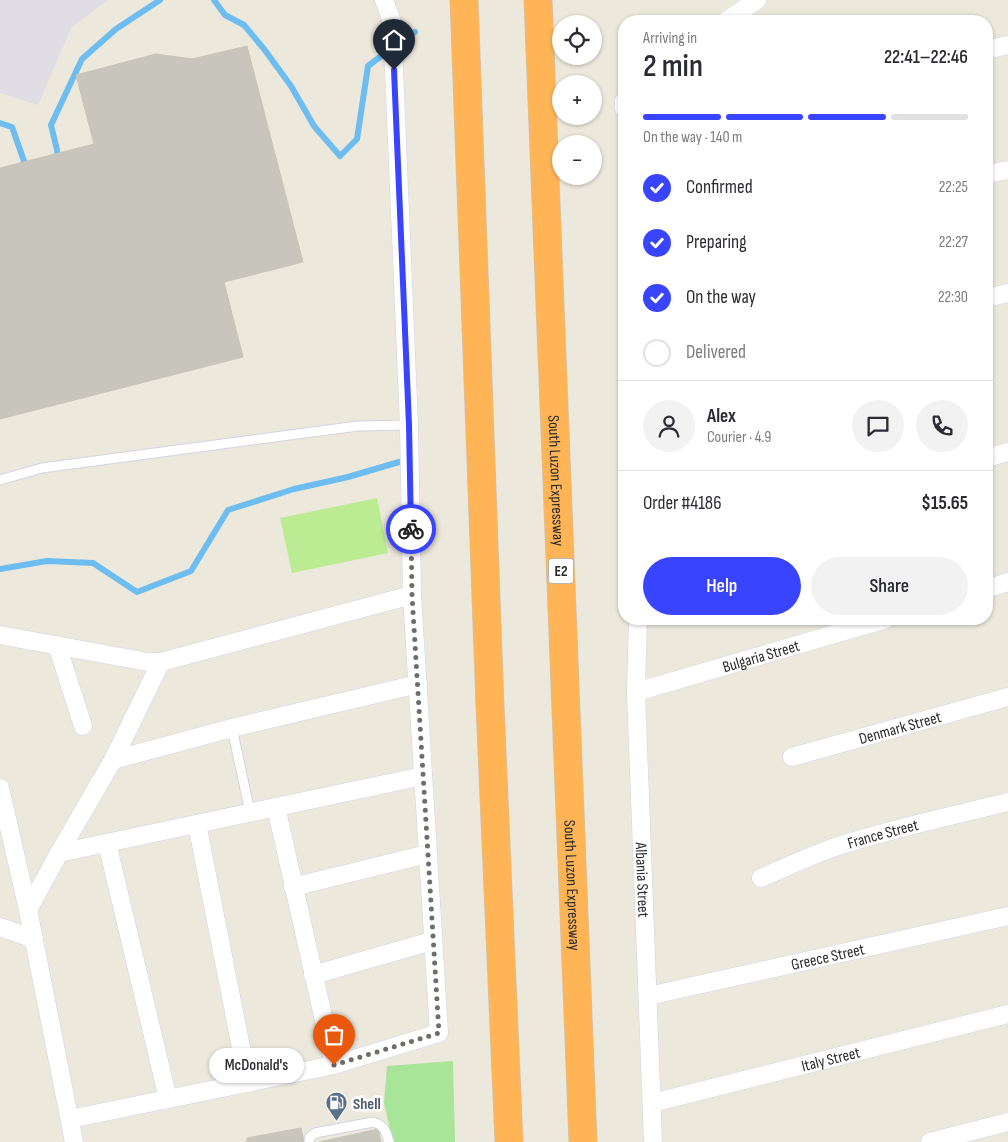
<!DOCTYPE html>
<html lang="en">
<head>
<meta charset="utf-8">
<style>
	body { margin:0; font-family:"Sofia Sans Condensed",sans-serif; background:#f2f2f3; color:#2b2b33; height:100vh; display:flex; flex-direction:column; font-size:19px; white-space:nowrap }
	* { box-sizing:border-box; margin:0 }
	p { font-size:16px; color:#7c7c81 }
	.icon { flex:none; width:28px; height:28px; fill:none; stroke:currentColor; stroke-width:2; stroke-linecap:round; stroke-linejoin:round }
	.map { position:relative; flex:1; overflow:hidden }
	.sheet { position:absolute; left:618px; top:15px; width:375px; height:610px; display:flex; flex-direction:column; background:#fff; border-radius:20px; box-shadow:0 1px 4px #0004 }
	.sheet>* { flex:none }
	.controls { position:absolute; left:552px; top:15px; display:grid; gap:10px }
	.controls a { display:grid; place-items:center; width:50px; height:50px; border-radius:50%; background:#fff; box-shadow:0 1px 4px #0004; font-size:25px }
	.pin { position:absolute; display:grid; place-items:center; width:42px; height:42px; color:#fff; margin:-51px -21px; border-radius:50% 50% 50% 0; rotate:-45deg; box-shadow:0 0 5px #0007 }
	.pin .icon { rotate:45deg }
	.courier { position:absolute; display:grid; place-items:center; width:50px; height:50px; margin:-25px; border:4px solid #3944fe; border-radius:50%; background:#fff; color:#222; box-shadow:0 1px 6px #0007 }
	.bubble { position:absolute; height:35px; border-radius:18px; background:#fff; box-shadow:0 1px 4px #0004; font-size:16px; font-weight:600; line-height:35px; text-align:center }
	.summary em { font-style:normal; font-weight:600 }
	.summary div { display:flex; flex-direction:column-reverse }
	.summary { display:flex; align-items:center; justify-content:space-between; height:85px; padding:0 25px }
	h1 { font-size:32px; font-weight:600; line-height:38px }
	.bar { display:grid; grid-template-columns:repeat(4,1fr); gap:8px 5px; align-content:center; height:60px; padding:0 25px }
	.bar i { height:6px; border-radius:4px; background:#e1e1e2 }
	.bar .active { background:#3944fe }
	.bar p { grid-column:span 4 }
	.line { display:flex; align-items:center; gap:12px; padding:0 25px; border-top:1px solid #e1e1e2 }
	.line div { flex:1 }
	.round { display:grid; place-items:center; flex:none; width:52px; height:52px; border-radius:26px; background:#f2f2f3 }
	ol { padding:0 25px; list-style:none }
	li { display:flex; align-items:center; gap:15px; height:55px }
	li p { margin-inline-start:auto }
	li .icon { padding:5px; border-radius:50%; background:#3944fe; color:#fff; stroke-width:4 }
	li:last-child { color:#7c7c81 }
	li i { width:28px; height:28px; border:2px solid #e1e1e2; border-radius:50% }
	.primary-button { display:flex; gap:10px; margin-top:auto; padding:10px 25px }
	.primary-button a { flex:1; height:58px; border-radius:30px; background:#3944fe; color:#fff; font-size:20px; font-weight:600; line-height:58px; text-align:center }
	.primary-button a+a { background:#f2f2f3; color:#2b2b33 }
	.map>svg:first-child { display:block }
</style>
</head>
<body>
<div class="map">
<svg width="1008" height="1142" viewBox="0 0 1008 1142">
	<rect width="100%" height="100%" fill="#ede8dc"/>
	<polygon fill="#e0dde5" points="0,0 107,0 71,28 38,105 0,93"/>
	<polygon fill="#a8e598" points="453,1061 455,1142 393,1142 384,1103 387,1066"/>
	<polygon fill="#bbec93" points="377,498 388,553 292,573 280,518"/>
	<g fill="none" stroke-linecap="round" stroke-linejoin="round">
		<g stroke="#6dbdf1" stroke-width="6">
			<polyline points="214,0 225,15 244,25 264,49 291,86 314,126 340,156 357,139 368,66 409,35 415,32"/>
			<polyline points="0,123 12,127 25,164 27,167"/>
			<polyline points="58,161 57,150 51,125 82,59 116,29 160,0"/>
			<polyline points="0,569 47,561 93,563 137,592 191,571 228,510 294,489 348,477 399,462"/>
		</g>
	</g>
	<g fill="#c8c5bc" stroke="#c8c4b6">
		<polygon points="247,46 303,262 224,282 243,357 0,419 0,168 94,144 76,75 156,54 192,59"/>
		<polygon points="301,1128 304,1142 245,1142 247,1142 247,1138"/>
		<polygon points="378,1129 381,1142 319,1142"/>
	</g>
	<g fill="none" stroke-linecap="round" stroke-linejoin="round">
		<defs>
			<g id="lane">
				<polyline points="0,480 42,468 358,426 409,425"/>
				<polyline points="232,728 250,812"/>
				<path d="M309 1142 310 1137 315 1133 373 1122C384 1125 386 1131 389 1142"/>
			</g>
			<g id="street">
				<polyline points="726,21 757,0"/>
				<polyline points="986,50 1008,45"/>
				<polyline points="624,101 624,109"/>
				<polyline points="986,174 1008,170"/>
				<polyline points="986,298 1008,293"/>
				<polyline points="986,458 1008,452"/>
				<polyline points="986,589 1008,582"/>
				<path id="s1" d="M638 619 636 692 653 1142"/>
				<polyline points="0,635 148,662 161,662 412,595"/>
				<polyline points="57,645 83,726"/>
				<path id="s2" d="M636 692 886 619"/>
				<path id="s3" d="M792 757 1008 697"/>
				<polyline points="113,760 232,728 418,684"/>
				<polyline points="0,788 28,910 74,1142"/>
				<polyline points="276,807 334,1065"/>
				<polyline points="197,824 248,1083"/>
				<polyline points="107,843 168,1099"/>
				<polyline points="59,853 423,776"/>
				<path id="s4" d="M761 878C786 867 812 855 838 846 894 828 951 816 1008 802"/>
				<polyline points="293,887 427,854"/>
				<polyline points="28,910 59,853 113,760 161,662"/>
				<polyline points="0,927 34,939"/>
				<polyline points="313,975 432,941"/>
				<path id="s5" d="M648 996 1008 916"/>
				<path id="s6" d="M652 1103 1008 1014"/>
				<polyline points="70,1119 334,1065 439,1033 412,595 409,425 394,70 391,19 384,0"/>
				<polyline points="930,1142 1008,1122"/>
			</g>
			<g id="highway">
				<polyline points="464,0 490,706 509,1142"/>
				<path id="s7" d="M538 0 583 1142"/>
			</g>
		</defs>
		<use href="#lane" stroke="#d2d3e4" stroke-width="11"/>
		<use href="#street" stroke="#d2d3e4" stroke-width="19"/>
		<use href="#highway" stroke="#c8c8c8" stroke-width="29"/>
		<use href="#lane" stroke="#fff" stroke-width="9"/>
		<use href="#street" stroke="#fff" stroke-width="18"/>
		<use href="#highway" stroke="#ffb555" stroke-width="28"/>
	</g>
	<g fill="none" stroke-linecap="round" stroke-linejoin="round">
		<polyline stroke="#6f6d69" stroke-width="5" stroke-dasharray="0 9" points="334,1065 439,1033 412,595 411,529"/>
		<polyline stroke="#3944fe" stroke-width="6" points="394,70 409,425 411,529"/>
	</g>
	<defs>
		<symbol id="fuel-pin" viewBox="-11 -11 22 30"><path d="M0 17L-7.5 6A9.5 9.5 0 1 1 7.5 6Z" fill="#5c6f8a" stroke="#fff"/><path d="M-5.5-6h7V0h2V4h1.3V-2.5L3-4.5l.8-.8L6-3V5H2.5V1h-1V6h-7ZM-4.2-4.7v3.2H.2V-4.7Z" fill="#fff"/></symbol>
	</defs>
	<g fill-rule="evenodd">
		<use href="#fuel-pin" x="324" y="1090" width="25" height="34"/>
	</g>
	<g text-anchor="middle" stroke-width="5" stroke-linejoin="round" paint-order="stroke">
		<rect fill="#fff" stroke="#6b6b6b" stroke-width="1" x="548.5" y="558.5" width="25" height="25" rx="4"/>
		<g font-size="15" font-weight="bold" fill="#2b2b2b">
			<text x="561" y="576">E2</text>
		</g>
		<g font-size="16" fill="#2b2b2b" stroke="#fff">
			<text dy="6" stroke="none"><textPath href="#s7" startOffset="481">South Luzon Expressway</textPath></text>
			<text dy="6" stroke="none"><textPath href="#s2" startOffset="130">Bulgaria Street</textPath></text>
			<text dy="6" stroke="none"><textPath href="#s3" startOffset="112">Denmark Street</textPath></text>
			<text dy="6" stroke="none"><textPath href="#s4" startOffset="130">France Street</textPath></text>
			<text dy="6" stroke="none"><textPath href="#s1" startOffset="261">Albania Street</textPath></text>
			<text dy="6" stroke="none"><textPath href="#s7" startOffset="886">South Luzon Expressway</textPath></text>
			<text dy="6" stroke="none"><textPath href="#s5" startOffset="184">Greece Street</textPath></text>
			<text dy="6" stroke="none"><textPath href="#s6" startOffset="184">Italy Street</textPath></text>
		</g>
		<g font-size="16" font-weight="bold" fill="#4e5e75" stroke="#fff" text-anchor="start">
			<text x="353" y="1109">Shell</text>
		</g>
	</g>
</svg>
<div class="controls">
<a><svg class="icon" aria-label="locate" viewBox="0 0 24 24"><circle cx="12" cy="12" r="6"/><path d="M12 2v4M12 18v4M2 12h4M18 12h4"/></svg></a>
<a>+</a>
<a>−</a>
</div>
<div class="pin" style="left:334px;top:1065px;background:#ea580c"><svg class="icon" aria-label="bag" viewBox="0 0 24 24"><path d="M5 8h14l-1 12H6zM9 8a3 3 0 0 1 6 0"/></svg></div>
<div class="pin" style="left:394px;top:70px;background:#1f2937"><svg class="icon" aria-label="home" viewBox="0 0 24 24"><path d="M3 11l9-7 9 7M6 9v11h12V9"/></svg></div>
<div class="courier" style="left:411px;top:529px"><svg class="icon" aria-label="bike" viewBox="0 0 24 24"><circle cx="6" cy="16" r="4"/><circle cx="18" cy="16" r="4"/><path d="M6 16l4-8h5l3 8M10 8l3 8H6M13 5h3"/></svg></div>
<div class="bubble" style="left:209px;top:1048px;width:95px">McDonald's</div>
<section class="sheet">
<div class="summary"><div><h1>2 min</h1><p>Arriving in</p></div><em>22:41–22:46</em></div>
<div class="bar"><i class="active"></i><i class="active"></i><i class="active"></i><i></i><p>On the way · 140 m</p></div>
<ol>
<li><svg class="icon" aria-label="check" viewBox="0 0 24 24"><path d="M5 12l5 5 9-10"/></svg>Confirmed<p>22:25</p></li>
<li><svg class="icon" aria-label="check" viewBox="0 0 24 24"><path d="M5 12l5 5 9-10"/></svg>Preparing<p>22:27</p></li>
<li><svg class="icon" aria-label="check" viewBox="0 0 24 24"><path d="M5 12l5 5 9-10"/></svg>On the way<p>22:30</p></li>
<li><i></i>Delivered</li>
</ol>
<div class="line" style="height:90px"><a class="round"><svg class="icon" aria-label="person" viewBox="0 0 24 24"><circle cx="12" cy="8" r="4"/><path d="M4 21q1-7 8-7t8 7"/></svg></a><div><b>Alex</b><p>Courier · 4.9</p></div><a class="round"><svg class="icon" aria-label="chat" viewBox="0 0 24 24"><path d="M4 5h16v11H9l-5 4z"/></svg></a><a class="round"><svg class="icon" aria-label="phone" viewBox="0 0 24 24"><path d="M5 4h4l2 5-3 2q2 4 5 5l2-3 5 2v4C11 20 4 13 5 4z"/></svg></a></div>
<div class="line" style="height:65px"><div>Order #4186</div><b>$15.65</b></div>
<div class="primary-button"><a>Help</a><a>Share</a></div>
</section>
</div>
</body>
</html>
